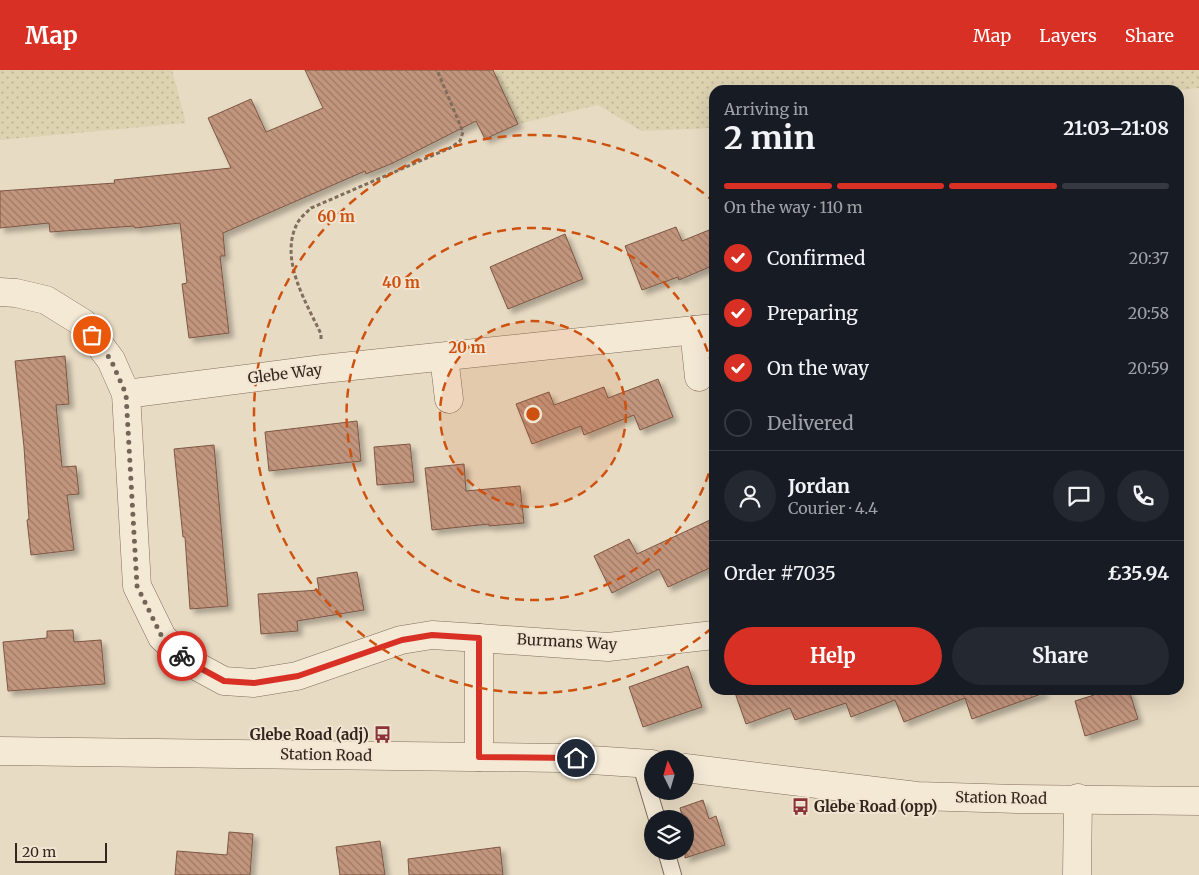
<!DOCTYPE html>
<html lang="en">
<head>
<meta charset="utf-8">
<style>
	body { margin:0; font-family:Merriweather,serif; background:#242831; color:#f1f3f6; height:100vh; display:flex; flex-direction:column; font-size:19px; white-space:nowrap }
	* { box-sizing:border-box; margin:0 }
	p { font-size:16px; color:#9ea1a6 }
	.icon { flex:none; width:28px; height:28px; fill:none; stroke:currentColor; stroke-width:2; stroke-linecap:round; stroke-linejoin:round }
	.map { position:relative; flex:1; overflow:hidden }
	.drawer { position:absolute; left:709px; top:15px; width:475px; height:610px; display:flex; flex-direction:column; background:#171b24; border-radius:15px; box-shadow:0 5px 20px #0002 }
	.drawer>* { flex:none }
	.needle { width:32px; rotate:355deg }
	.tools { position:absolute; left:644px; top:680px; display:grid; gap:10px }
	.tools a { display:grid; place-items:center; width:50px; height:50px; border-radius:50%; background:#171b24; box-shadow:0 5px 20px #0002; font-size:25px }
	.scale { position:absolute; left:15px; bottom:12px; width:92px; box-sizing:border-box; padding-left:5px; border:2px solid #32261e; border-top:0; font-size:14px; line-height:18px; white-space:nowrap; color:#32261e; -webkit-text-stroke:4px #f1e5d2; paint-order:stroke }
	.pin { position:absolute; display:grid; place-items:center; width:42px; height:42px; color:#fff; margin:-21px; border:2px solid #fff; border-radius:50%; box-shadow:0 1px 5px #0007 }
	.courier { position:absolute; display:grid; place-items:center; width:50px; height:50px; margin:-25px; border:4px solid #d93025; border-radius:50%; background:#fff; color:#222; box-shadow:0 1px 6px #0007 }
	.overview em { font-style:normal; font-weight:700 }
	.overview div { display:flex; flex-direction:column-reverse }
	.overview { display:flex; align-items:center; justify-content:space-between; height:85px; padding:0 15px }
	h1 { font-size:32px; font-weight:700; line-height:38px }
	.bar { display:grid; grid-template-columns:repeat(4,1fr); gap:8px 5px; align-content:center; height:60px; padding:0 15px }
	.bar i { height:6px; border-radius:4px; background:#363941 }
	.bar .selected { background:#d93025 }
	.bar p { grid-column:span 4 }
	.line { display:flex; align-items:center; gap:12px; padding:0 15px; border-top:1px solid #363941 }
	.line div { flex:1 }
	.round { display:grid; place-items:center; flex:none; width:52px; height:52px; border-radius:26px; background:#242831 }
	ol { padding:0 15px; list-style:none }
	li { display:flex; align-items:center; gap:15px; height:55px }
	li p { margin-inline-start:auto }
	li .icon { padding:5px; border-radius:50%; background:#d93025; color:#fff; stroke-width:4 }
	li:last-child { color:#9ea1a6 }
	li i { width:28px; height:28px; border:2px solid #363941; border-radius:50% }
	.primary-button { display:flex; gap:10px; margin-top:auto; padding:10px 15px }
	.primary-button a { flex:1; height:58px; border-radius:30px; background:#d93025; color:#fff; font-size:20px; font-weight:700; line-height:58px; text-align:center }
	.primary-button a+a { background:#242831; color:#f1f3f6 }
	header { display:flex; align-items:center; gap:30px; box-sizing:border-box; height:70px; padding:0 25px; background:#d93025; color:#fff }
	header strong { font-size:24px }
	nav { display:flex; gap:28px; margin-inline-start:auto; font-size:18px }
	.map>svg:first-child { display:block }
</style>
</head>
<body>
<header>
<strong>Map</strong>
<nav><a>Map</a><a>Layers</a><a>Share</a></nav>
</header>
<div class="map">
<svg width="1199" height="805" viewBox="0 0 1199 805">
	<defs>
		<pattern id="farmland-dots" width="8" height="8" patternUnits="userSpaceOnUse" patternTransform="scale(1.25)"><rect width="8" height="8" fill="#ddd3b1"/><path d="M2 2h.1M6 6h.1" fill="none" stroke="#beb598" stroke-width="1.8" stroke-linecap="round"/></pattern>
		<pattern id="building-back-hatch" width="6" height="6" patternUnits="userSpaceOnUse" patternTransform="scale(1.25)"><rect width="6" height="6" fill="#c2957d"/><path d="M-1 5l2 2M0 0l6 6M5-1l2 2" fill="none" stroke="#9e7966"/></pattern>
		<filter id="shadow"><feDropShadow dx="4.5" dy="4.5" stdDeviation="2.5" flood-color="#0004"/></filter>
	</defs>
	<rect width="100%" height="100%" fill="#e8dbc3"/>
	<g fill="url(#farmland-dots)">
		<polygon points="0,0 172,0 186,53 0,70"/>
		<polygon points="493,0 1199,0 1199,18 1179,20 714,20 714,58 641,61 598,35 518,54"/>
	</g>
	<g fill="url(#building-back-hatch)" stroke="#7d5744" filter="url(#shadow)">
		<polygon points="305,0 493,0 518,54 485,69 476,51 393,93 366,104 365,101 223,163 225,186 220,186 229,263 189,268 182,214 187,213 180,153 135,158 134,156 50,162 49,153 0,158 0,121 115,113 114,110 231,98 208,48 251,29 266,62 323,38"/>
		<polygon points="676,157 682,171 714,158 714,195 679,210 678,207 642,220 625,176"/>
		<polygon points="565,164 583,209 508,239 490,197"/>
		<polygon points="65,286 69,334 56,335 62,397 76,396 79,424 67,425 74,480 31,485 27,450 29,449 24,377 15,291"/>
		<polygon points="658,309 673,347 640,360 634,345 584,365 581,356 532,374 516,334 549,322 554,335 604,317 608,328"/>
		<polygon points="357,351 361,391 269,401 265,362"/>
		<polygon points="410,374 414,412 377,415 374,377"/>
		<polygon points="214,375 228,536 190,539 185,467 183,467 174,379"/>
		<polygon points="464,394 466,421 520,416 524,453 489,456 489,454 432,460 425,398"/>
		<polygon points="710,450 714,457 714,496 668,517 659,499 612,523 594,486 629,469 637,484"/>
		<polygon points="357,502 364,540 297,551 298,561 261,564 258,524 319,520 317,508"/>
		<polygon points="73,560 74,572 101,570 105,614 8,621 3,572 47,568 47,561"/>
		<polygon points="688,596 702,637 643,657 629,617"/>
		<polygon points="734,620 1043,620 1044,623 972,649 965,628 904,652 895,630 851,647 846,633 795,650 790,638 746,654"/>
		<polygon points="1092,620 1129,620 1138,649 1085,666 1075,631 1094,625"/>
		<polygon points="703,730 709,749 716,746 725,775 685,788 685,749 683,749 680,738"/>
		<polygon points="229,762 253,764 250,805 175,805 177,781 227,785"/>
		<polygon points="380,771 385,805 340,805 336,777"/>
		<polygon points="500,777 503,805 409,805 408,789"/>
	</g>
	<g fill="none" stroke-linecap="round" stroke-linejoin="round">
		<defs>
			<g id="service">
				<polyline points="640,692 657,749"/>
				<polyline points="666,781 673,805"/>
			</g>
			<g id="minor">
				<polyline points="0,222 16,223 46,230 83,253 111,290 126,324 137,516 162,567 187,591 224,611 254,613 297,606 401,570 432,565 479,568 479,687"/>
				<polyline points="694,260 699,307"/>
				<polyline points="444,287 449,329"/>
				<polyline points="126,324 323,299 714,258"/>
				<polyline points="479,568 608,577 714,565"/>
				<polyline points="1077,805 1078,728"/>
			</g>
			<g id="tertiary">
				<polyline points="0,681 560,688 652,694"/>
				<polyline points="685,698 917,726 1017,729 1199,731"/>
			</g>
		</defs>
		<use href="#service" stroke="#806d5c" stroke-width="18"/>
		<use href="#minor" stroke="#806d5c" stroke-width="29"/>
		<use href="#tertiary" stroke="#806d5c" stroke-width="29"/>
		<path stroke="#806d5c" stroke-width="3" stroke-dasharray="4 2.5" stroke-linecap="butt" d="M321 269V264C306 232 278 188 298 152 301 147 307 142 311 138L450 78 460 71 463 62 437 0"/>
		<use href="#service" stroke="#f4e9d5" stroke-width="16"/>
		<use href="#minor" stroke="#f4e9d5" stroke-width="28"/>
		<use href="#tertiary" stroke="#f4e9d5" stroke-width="28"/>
	</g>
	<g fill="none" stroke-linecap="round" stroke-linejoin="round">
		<polyline stroke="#726558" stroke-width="5" stroke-dasharray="0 9" points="92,265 111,290 126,324 137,516 162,567 182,586"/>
		<polyline stroke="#d93025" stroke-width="6" points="182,586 187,591 224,611 254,613 298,606 402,570 432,565 479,568 479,687 576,688"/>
	</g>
	<circle cx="533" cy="344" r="93" fill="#cd510f" fill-opacity=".12"/>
	<g fill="none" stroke="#cd510f" stroke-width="2.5" stroke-dasharray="9 6">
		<circle cx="533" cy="344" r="93"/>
		<path d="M713 389A186 186 0 1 1 713 299"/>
		<path d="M712 558A279 279 0 1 1 712 130"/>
	</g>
	<defs>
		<symbol id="bus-bare" viewBox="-9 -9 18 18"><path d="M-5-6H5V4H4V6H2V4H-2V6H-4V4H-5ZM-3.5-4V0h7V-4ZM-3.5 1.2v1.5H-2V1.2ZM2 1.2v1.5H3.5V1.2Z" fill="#893339" stroke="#f1e5d2" stroke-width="2.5" paint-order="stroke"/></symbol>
	</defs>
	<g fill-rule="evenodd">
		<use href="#bus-bare" x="370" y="652" width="25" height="25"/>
		<use href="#bus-bare" x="788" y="724" width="25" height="25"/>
	</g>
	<g text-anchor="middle" stroke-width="4" stroke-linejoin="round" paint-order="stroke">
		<g font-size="15" fill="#32261e" stroke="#f1e5d2">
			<text transform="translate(285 304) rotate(-7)" y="5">Glebe Way</text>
			<text transform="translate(567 572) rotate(3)" y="5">Burmans Way</text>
			<text transform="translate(326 685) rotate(1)" y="5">Station Road</text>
			<text transform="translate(1001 728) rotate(1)" y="5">Station Road</text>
		</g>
		<g font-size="15" font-weight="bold" fill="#32261e" stroke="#f1e5d2" text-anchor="end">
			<text x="369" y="670">Glebe Road (adj)</text>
			<text x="814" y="742" text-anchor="start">Glebe Road (opp)</text>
		</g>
	</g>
	<circle cx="533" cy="344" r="8" fill="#cd510f" stroke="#f1e5d2" stroke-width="2.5"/>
	<g font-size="15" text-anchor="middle" font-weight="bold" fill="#cd510f" stroke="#f1e5d2" stroke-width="4" stroke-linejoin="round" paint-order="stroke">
		<text x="336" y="152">60 m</text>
		<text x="401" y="218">40 m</text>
		<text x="467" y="283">20 m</text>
	</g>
</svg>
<div class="tools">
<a><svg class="needle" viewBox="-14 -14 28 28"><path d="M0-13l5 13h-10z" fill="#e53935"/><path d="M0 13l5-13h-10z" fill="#9ea1a6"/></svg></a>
<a><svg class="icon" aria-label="layers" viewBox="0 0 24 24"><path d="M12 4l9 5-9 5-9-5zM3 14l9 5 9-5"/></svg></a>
</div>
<div class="scale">20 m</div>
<div class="pin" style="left:92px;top:265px;background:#ea580c"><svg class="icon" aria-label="bag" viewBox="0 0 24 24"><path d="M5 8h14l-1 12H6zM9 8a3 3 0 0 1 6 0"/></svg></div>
<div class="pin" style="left:576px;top:688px;background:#1f2937"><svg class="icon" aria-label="home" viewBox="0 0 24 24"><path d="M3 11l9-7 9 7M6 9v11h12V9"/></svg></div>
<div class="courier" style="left:182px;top:586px"><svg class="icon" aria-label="bike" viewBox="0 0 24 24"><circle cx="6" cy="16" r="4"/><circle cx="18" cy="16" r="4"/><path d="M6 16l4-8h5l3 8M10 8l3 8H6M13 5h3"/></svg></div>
<section class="drawer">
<div class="overview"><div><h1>2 min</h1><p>Arriving in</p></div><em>21:03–21:08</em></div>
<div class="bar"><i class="selected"></i><i class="selected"></i><i class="selected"></i><i></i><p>On the way · 110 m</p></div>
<ol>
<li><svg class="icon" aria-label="check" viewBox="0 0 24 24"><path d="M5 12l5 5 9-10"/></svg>Confirmed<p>20:37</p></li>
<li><svg class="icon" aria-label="check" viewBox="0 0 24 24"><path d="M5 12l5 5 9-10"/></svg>Preparing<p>20:58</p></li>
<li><svg class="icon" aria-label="check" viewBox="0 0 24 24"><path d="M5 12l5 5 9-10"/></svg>On the way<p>20:59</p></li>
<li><i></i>Delivered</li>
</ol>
<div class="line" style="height:90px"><a class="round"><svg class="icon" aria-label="person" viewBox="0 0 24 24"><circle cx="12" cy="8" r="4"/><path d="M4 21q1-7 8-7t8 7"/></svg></a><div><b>Jordan</b><p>Courier · 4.4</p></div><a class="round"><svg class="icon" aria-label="chat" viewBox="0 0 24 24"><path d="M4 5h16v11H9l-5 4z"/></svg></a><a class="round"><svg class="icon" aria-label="phone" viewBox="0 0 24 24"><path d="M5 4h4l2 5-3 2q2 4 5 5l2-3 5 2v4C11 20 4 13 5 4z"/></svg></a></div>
<div class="line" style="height:65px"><div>Order #7035</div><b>£35.94</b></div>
<div class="primary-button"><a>Help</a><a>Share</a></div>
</section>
</div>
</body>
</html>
